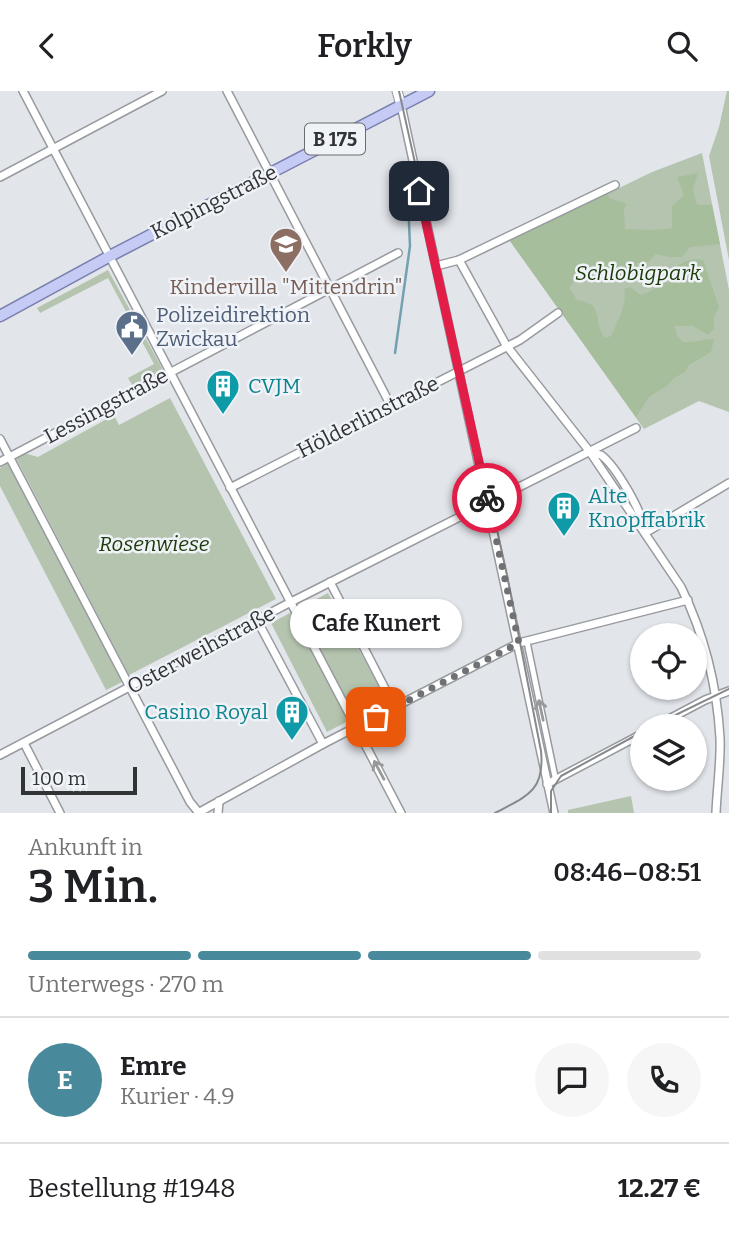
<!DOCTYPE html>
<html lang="de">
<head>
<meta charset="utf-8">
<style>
	body { margin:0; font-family:Bitter,serif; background:#f6f6f6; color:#202124; height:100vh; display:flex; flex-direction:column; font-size:26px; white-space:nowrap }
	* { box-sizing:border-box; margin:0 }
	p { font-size:23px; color:#757577 }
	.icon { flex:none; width:38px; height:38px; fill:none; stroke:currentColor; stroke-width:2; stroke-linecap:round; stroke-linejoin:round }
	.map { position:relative; height:722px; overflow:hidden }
	.sheet { display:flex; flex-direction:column; background:#fff; flex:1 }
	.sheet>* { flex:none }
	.controls { position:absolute; left:630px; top:532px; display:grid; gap:14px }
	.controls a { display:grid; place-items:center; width:77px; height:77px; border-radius:50%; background:#fff; box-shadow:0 2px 5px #0004; font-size:35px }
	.scale { position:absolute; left:21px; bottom:18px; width:116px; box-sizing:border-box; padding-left:7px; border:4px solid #313334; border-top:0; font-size:19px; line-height:24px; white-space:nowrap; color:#313334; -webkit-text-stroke:5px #eff2f7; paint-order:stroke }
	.pin { position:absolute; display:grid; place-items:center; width:60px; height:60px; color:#fff; margin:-30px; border-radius:14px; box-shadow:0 4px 10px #0006 }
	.courier { position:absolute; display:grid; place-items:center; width:70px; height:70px; margin:-35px; border:5px solid #e11d48; border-radius:50%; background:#fff; color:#222; box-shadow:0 2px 9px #0007 }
	.bubble { position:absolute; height:49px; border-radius:24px; background:#fff; box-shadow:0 2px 5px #0004; font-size:23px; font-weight:600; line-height:49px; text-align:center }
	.head em { font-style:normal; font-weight:600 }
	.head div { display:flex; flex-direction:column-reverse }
	.head { display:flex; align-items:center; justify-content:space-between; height:119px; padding:0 28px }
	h1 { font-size:46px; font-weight:600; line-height:52px }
	.bar { display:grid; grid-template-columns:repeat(4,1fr); gap:10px 7px; align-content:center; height:84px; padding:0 28px }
	.bar i { height:9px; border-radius:5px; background:#e0e0e0 }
	.bar .active { background:#488a9b }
	.bar p { grid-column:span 4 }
	.line { display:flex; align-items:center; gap:18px; padding:0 28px; border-top:2px solid #e0e0e0 }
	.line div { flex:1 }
	.round { display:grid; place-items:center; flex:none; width:74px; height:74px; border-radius:37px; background:#f6f6f6 }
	header { display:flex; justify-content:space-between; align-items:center; height:91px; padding:0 28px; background:#fff; font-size:32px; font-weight:600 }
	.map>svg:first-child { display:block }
</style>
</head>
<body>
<header><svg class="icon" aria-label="back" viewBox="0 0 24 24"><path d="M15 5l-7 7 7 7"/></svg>Forkly<svg class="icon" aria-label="search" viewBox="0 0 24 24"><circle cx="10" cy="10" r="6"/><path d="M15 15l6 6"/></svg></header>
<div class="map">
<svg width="729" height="722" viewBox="0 0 729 722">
	<rect width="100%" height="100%" fill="#e2e5ea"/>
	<g fill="#b5c4af">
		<polygon points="727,0 729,0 729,169 709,65 719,36"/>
		<polygon points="702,62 729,199 729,321 699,310 644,338 510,150 652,81"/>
		<polygon points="108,179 163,279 133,295 128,287 154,273 108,187 40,222 37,217"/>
		<polygon points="170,307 276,508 129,584 16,367 24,362 38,366 114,324 119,334"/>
		<polygon points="9,372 122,591 106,599 0,395 0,377"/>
		<polygon points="328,502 387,610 327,641 271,532"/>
		<polygon points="631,705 634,722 568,722 568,719"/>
	</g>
	<path fill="#a6be9c" d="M698 82 693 98 697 114H712L720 153 690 156 682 166H669L656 163 648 171 637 172 636 181C623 188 616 187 603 181L600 174 587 175 569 197 577 209C606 213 592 231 605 247L611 245C617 230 628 214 624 198L630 196 641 204C652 201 660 192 670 191V182C680 171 689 167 703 169L719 216 714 226V238L708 244 693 235H674L678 246 683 251C693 252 703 248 714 248L711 261 689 274 685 281 674 287 668 294 649 306 636 326 510 150 608 102 609 107 627 113 624 118 625 138 656 139 672 137V115L684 104 677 86Z"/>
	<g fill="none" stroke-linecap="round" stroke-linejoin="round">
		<polyline stroke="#74a1b0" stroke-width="2.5" points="395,262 410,155 408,109"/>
		<defs>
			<polyline id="pedestrian" points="527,551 555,686"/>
			<g id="minor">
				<polyline points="23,0 401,722"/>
				<polyline points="227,0 391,315"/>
				<polyline points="401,14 554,722"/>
				<polyline points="0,86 162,0"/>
				<path d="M459 169 506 254 590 361 681 496C704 543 717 594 720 647 721 671 717 697 716 722"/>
				<polyline points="436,175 459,169 615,94"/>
				<polyline points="0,348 190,711 199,722"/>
				<path d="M591 361C592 361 600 364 601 364 616 375 641 419 644 437"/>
				<polyline points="0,371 398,162"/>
				<polyline points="230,397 520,249 558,222"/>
				<polyline points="645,442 729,392"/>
				<polyline points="330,491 395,617"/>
				<polyline points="257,529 323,653"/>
				<polyline points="656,635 705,609 729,600"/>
				<polyline points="24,652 60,722"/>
				<polyline points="0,664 291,511 636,337"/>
				<polyline points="547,693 642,643"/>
				<polyline points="198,722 323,653 519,552 688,509"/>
				<polyline points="218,722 219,710"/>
			</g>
			<polyline id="tertiary" points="397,0 401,14"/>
			<polyline id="primary" points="0,225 110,165 429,0"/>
		</defs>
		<use href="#pedestrian" stroke="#979a9e" stroke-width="8"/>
		<use href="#minor" stroke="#979a9e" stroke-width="10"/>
		<use href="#tertiary" stroke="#979a9e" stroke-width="11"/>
		<use href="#primary" stroke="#787fac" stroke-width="13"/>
		<use href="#pedestrian" stroke="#fff" stroke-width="5"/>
		<use href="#minor" stroke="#fff" stroke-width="7"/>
		<use href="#tertiary" stroke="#fff" stroke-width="9"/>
		<use href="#primary" stroke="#c5cbf4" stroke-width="10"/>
		<g stroke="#87898c" stroke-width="2">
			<path d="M399 0 507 484 541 660C545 700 527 705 495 722"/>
			<polyline points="653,635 729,598"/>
			<polyline points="551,722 551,700 561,685 642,641"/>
		</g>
	</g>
	<defs><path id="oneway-shaft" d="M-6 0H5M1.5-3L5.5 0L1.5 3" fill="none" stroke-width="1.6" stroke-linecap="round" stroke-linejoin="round" transform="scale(1.75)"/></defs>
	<g stroke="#98999a">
		<use href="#oneway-shaft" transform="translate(541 619) rotate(-102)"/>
		<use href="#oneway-shaft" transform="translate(379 679) rotate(-118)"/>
	</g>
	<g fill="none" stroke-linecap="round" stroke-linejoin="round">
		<polyline stroke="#6f7174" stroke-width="7" stroke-dasharray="0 12.6" points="376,626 519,552 487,407"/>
		<polyline stroke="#e11d48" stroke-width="9" points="419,100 487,407"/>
	</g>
	<defs>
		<symbol id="school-pin" viewBox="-11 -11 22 30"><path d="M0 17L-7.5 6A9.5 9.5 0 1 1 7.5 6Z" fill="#8d6e63" stroke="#eff2f7"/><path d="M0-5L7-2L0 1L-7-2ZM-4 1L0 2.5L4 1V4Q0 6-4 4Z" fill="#fff"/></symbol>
		<symbol id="civic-pin" viewBox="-11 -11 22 30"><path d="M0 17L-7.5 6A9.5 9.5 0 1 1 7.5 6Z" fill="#5c6f8a" stroke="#eff2f7"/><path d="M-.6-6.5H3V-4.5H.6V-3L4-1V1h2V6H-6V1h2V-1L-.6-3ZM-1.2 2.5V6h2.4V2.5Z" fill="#fff"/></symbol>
		<symbol id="building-pin" viewBox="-11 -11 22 30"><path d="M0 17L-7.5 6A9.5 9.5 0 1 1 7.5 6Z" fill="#0f9aa8" stroke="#eff2f7"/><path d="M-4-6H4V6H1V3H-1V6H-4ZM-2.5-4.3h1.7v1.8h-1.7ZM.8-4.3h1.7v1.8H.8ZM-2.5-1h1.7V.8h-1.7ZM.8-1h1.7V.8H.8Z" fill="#fff"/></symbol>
	</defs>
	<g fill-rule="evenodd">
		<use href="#school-pin" x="267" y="134" width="38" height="52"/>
		<use href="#civic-pin" x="113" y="217" width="38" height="52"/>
		<use href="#building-pin" x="204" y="276" width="38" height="52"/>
		<use href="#building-pin" x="545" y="398" width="38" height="52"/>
		<use href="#building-pin" x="273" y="602" width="38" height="52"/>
	</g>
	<g text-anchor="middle" stroke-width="5" stroke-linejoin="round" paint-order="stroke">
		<rect fill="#eff2f7" stroke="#6a6c6e" stroke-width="2" x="305" y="32.5" width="60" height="31" rx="5"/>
		<g font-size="19" font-weight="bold" fill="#313334">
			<text x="335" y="55">B 175</text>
		</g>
		<g font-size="21" fill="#313334" stroke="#eff2f7">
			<text transform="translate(214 111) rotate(-27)" y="7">Kolpingstraße</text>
			<text transform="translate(106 315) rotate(-28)" y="7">Lessingstraße</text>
			<text transform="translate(368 326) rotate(-27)" y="7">Hölderlinstraße</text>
			<text transform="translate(201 559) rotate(-28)" y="7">Osterweihstraße</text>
		</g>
		<g font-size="21" font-style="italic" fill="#1b3a08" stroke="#eff2f7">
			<text x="638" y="189">Schlobigpark</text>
			<text x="154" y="460">Rosenwiese</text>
		</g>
		<g font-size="21" fill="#785e54" stroke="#eff2f7">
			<text x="286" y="203">Kindervilla "Mittendrin"</text>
		</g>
		<g font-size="21" fill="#4e5e75" stroke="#eff2f7" text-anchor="start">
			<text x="156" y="231">Polizeidirektion<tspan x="156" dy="24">Zwickau</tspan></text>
		</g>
		<g font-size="21" fill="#0d838f" stroke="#eff2f7" text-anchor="start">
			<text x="248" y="302">CVJM</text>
			<text x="588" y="412">Alte<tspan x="588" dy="24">Knopffabrik</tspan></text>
			<text x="268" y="628" text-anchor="end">Casino Royal</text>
		</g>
	</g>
</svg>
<div class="controls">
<a><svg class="icon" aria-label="locate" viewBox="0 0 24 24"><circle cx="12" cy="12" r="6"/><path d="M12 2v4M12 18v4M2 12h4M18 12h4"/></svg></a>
<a><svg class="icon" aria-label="layers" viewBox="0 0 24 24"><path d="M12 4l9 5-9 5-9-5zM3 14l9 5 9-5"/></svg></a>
</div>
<div class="scale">100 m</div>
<div class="pin" style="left:376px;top:626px;background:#ea580c"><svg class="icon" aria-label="bag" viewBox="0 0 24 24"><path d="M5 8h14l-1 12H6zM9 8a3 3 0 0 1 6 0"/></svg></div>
<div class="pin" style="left:419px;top:100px;background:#1f2937"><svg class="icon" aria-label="home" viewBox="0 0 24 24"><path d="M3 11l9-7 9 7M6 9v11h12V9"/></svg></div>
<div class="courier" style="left:487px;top:407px"><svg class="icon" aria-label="bike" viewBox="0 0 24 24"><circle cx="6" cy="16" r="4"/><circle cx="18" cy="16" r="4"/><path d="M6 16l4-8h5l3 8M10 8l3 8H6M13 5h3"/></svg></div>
<div class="bubble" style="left:290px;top:508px;width:172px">Cafe Kunert</div>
</div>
<section class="sheet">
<div class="head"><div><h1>3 Min.</h1><p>Ankunft in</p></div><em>08:46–08:51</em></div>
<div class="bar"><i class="active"></i><i class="active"></i><i class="active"></i><i></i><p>Unterwegs · 270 m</p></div>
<div class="line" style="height:126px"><b class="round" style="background:#488a9b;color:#fff">E</b><div><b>Emre</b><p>Kurier · 4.9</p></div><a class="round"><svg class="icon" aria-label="chat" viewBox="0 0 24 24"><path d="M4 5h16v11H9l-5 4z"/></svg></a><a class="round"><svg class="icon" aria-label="phone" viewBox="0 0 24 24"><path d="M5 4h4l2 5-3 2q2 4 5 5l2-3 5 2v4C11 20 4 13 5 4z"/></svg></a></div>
<div class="line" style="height:91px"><div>Bestellung #1948</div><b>12.27 €</b></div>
</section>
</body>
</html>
